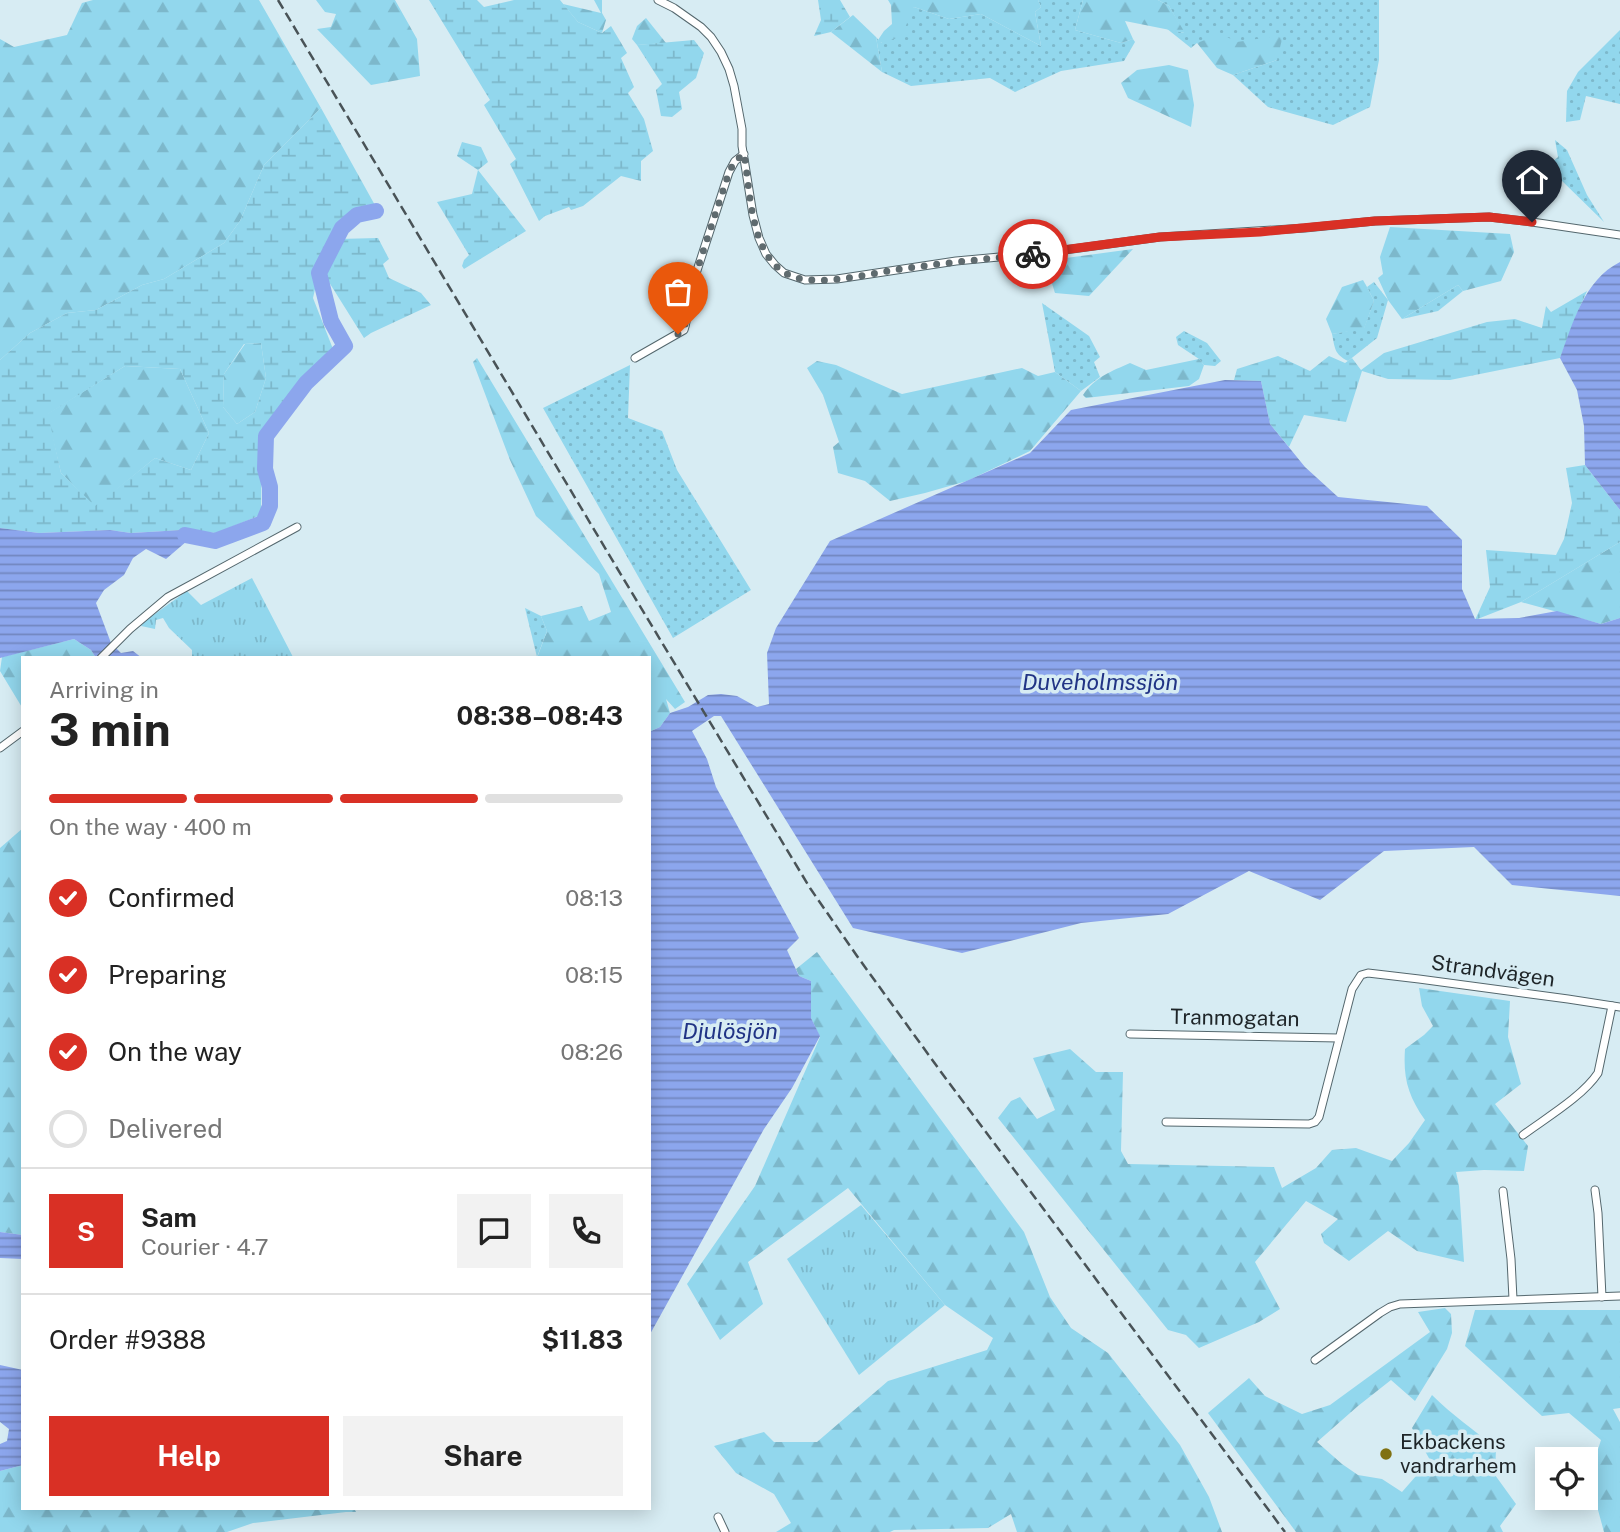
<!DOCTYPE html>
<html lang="en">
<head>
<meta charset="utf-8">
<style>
	body { margin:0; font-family:"Public Sans",sans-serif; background:#f2f2f2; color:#222; height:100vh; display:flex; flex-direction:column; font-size:26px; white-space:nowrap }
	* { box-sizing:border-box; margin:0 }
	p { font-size:23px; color:#767676 }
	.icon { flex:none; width:38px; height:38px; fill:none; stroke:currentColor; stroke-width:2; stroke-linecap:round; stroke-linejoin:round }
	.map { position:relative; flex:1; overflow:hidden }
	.sheet { position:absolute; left:21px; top:656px; width:630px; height:854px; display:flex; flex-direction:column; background:#fff; border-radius:0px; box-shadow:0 4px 18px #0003 }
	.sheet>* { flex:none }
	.controls { position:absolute; left:1535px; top:1447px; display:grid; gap:14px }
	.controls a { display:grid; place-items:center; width:63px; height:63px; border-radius:0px; background:#fff; box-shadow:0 4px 18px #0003; font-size:35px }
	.pin { position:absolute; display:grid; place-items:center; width:60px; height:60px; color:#fff; margin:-72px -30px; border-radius:50% 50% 50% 0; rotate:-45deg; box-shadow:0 0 7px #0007 }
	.pin .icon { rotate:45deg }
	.courier { position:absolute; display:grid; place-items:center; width:70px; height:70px; margin:-35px; border:5px solid #d93025; border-radius:50%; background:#fff; color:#222; box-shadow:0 2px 9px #0007 }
	.headline em { font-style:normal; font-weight:700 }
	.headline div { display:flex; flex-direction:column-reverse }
	.headline { display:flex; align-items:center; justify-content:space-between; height:119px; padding:0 28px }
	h1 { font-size:46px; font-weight:700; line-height:52px }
	.bar { display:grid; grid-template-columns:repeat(4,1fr); gap:10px 7px; align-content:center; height:84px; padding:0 28px }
	.bar i { height:9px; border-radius:5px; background:#e0e0e0 }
	.bar .current { background:#d93025 }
	.bar p { grid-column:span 4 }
	.line { display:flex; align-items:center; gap:18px; padding:0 28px; border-top:2px solid #e0e0e0 }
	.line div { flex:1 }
	.round { display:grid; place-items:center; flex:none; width:74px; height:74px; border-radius:0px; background:#f2f2f2 }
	ol { padding:0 28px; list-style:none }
	li { display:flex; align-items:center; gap:21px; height:77px }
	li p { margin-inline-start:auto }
	li .icon { padding:7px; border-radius:50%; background:#d93025; color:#fff; stroke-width:4 }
	li:last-child { color:#767676 }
	li i { width:38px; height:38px; border:4px solid #e0e0e0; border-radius:50% }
	.action { display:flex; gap:14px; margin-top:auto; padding:14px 28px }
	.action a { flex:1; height:80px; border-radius:0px; background:#d93025; color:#fff; font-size:28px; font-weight:700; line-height:80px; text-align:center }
	.action a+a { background:#f2f2f2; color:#222 }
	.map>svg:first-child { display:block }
</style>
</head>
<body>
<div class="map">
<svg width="1620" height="1532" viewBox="0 0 1620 1532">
	<defs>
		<pattern id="grass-dots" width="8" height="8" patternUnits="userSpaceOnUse" patternTransform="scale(1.75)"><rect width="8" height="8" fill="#92d7ed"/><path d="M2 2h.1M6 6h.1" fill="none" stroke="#7db8cb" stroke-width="1.8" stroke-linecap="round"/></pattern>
		<pattern id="forest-firs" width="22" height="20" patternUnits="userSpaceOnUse" patternTransform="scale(1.75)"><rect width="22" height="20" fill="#92d7ed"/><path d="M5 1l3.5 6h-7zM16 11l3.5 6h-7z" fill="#7db8cb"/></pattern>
		<pattern id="wetland-marsh" width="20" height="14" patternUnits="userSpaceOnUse" patternTransform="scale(1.75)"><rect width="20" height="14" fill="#92d7ed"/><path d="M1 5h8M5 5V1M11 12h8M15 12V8" fill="none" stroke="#7db8cb"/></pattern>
		<pattern id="park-tufts" width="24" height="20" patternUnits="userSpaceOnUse" patternTransform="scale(1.75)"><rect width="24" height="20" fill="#92d7ed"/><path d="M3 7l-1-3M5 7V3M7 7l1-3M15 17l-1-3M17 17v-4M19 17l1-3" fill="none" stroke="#7db8cb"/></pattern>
		<pattern id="water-rules" width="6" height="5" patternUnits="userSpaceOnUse" patternTransform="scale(1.75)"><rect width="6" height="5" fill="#8ca6ed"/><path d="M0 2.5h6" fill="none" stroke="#7287c0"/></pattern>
	</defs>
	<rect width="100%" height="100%" fill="#d7ecf3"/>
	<g fill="url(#grass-dots)">
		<polygon points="1038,0 1083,0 1075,30 1121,43 1133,39 1135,42 1124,61 1061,71 1015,92 990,78 911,86 882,72 876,37 881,43 914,7 949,19 981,14 1041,46 1035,12 1041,7"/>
		<polygon points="1158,0 1379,0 1379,60 1370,107 1333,125 1268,107 1233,75 1277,60 1237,42 1197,43 1191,48 1166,28 1184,33 1169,6"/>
		<polygon points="1620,30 1620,104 1586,96 1580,120 1566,122 1567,91 1578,72"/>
		<polygon points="1555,140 1567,150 1587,195 1604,222 1558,177 1551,163 1558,157"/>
		<path d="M1374 282 1388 300 1377 338 1348 361C1334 354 1335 348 1332 334L1364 328 1374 301 1367 287Z"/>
		<polygon points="1458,285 1463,291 1438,311 1402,319"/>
		<polygon points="1042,303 1089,336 1100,357 1094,362 1100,377 1081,391 1055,372"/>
		<polygon points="1184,331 1207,343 1221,361 1215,366 1204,365 1199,359 1178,345 1176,337"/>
		<polygon points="630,365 628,418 662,431 677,470 751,590 673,638 543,408"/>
		<polygon points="525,608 541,616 547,631 537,657"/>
	</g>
	<g fill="url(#forest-firs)">
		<polygon points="93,0 259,0 321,108 264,165 240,221 224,243 164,279 142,285 96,310 67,313 30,333 0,360 0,39 14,47 67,35 82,3"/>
		<polygon points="316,0 395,0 417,39 420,76 371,85 317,29 331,27 336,14 325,12"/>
		<polygon points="594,0 602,0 602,13 606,20 602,33 578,22 563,4 601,13"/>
		<polygon points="888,0 1038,0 1041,7 1035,12 1041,46 981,14 949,19 914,7 901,37 880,43 878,40 884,31 892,24 891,5"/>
		<polygon points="1083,0 1158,0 1169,6 1185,33 1125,21 1133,39 1121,43 1075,30"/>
		<polygon points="853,15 876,37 882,72 831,32"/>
		<polygon points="646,18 666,43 637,45 632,39 637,26"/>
		<polygon points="1221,34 1237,42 1283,35 1277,60 1233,75 1217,68 1197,43"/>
		<polygon points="1169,65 1188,70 1194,105 1191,127 1128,98 1121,83 1137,70"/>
		<polygon points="1390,227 1510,234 1514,252 1501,281 1463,291 1458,285 1402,319 1388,300 1378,278 1383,274 1380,257"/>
		<polygon points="1133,249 1089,296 1055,293 1050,277 1051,260"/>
		<polygon points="1363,280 1367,287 1374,301 1364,329 1332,334 1326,319 1342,287"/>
		<polygon points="261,343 266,378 255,412 237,424 223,407 224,374 245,344"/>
		<polygon points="477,358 685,702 675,709 666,699 670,713 660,727 649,732 649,658 537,658 547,631 541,616 582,606 589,621 611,612 599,574 536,516 510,460 473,362"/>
		<path d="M1199 359 1204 365 1199 379 1189 386 1086 398 1083 395C1095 377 1112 371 1130 363L1146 370Z"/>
		<polygon points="817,361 836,365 902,394 1022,368 1038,376 1055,372 1081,391 1030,451 967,481 925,493 890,501 865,481 838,473 833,447 839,442 823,395 807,368"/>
		<polygon points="125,366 180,369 209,433 191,470 155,458 95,507 61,473 47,414"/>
		<polygon points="1620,542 1620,618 1601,624 1521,602"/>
		<polygon points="74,639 91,650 96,658 23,658 23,709 0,671 2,657"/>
		<polygon points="23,828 23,1235 0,1232 0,848"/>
		<polygon points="817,952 1024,1232 1050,1297 1071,1328 1108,1353 1180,1445 1209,1497 1222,1532 1017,1532 1011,1514 988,1528 894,1530 890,1532 776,1532 791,1523 774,1494 736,1473 714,1446 764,1432 774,1442 817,1442 888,1381 987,1350 993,1338 945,1305 848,1188 748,1262 763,1304 720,1340 687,1284 755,1186 820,1037 811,1018 811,981 799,976 796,969"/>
		<path d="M1419 988 1510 1001 1508 1037 1521 1084 1495 1104 1528 1146 1524 1171 1484 1170 1456 1172 1459 1186 1464 1262 1417 1251 1388 1231 1349 1261 1324 1243 1321 1234 1338 1219 1306 1201 1255 1262 1280 1309 1259 1322 1199 1348 1186 1335 1168 1330 998 1118 1011 1101 1020 1097 1037 1119 1055 1110 1033 1058 1070 1049 1096 1072H1123L1121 1151 1128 1164 1274 1167 1282 1188 1316 1168 1332 1150 1356 1148 1392 1161 1409 1143 1425 1120C1408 1096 1403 1078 1405 1049L1424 1035 1433 1026 1422 1006Z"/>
		<path d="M1445 1308 1451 1314 1452 1333 1447 1349 1415 1401 1391 1380 1358 1406 1317 1442 1342 1464 1358 1475 1382 1479 1402 1492 1430 1460 1412 1428 1432 1395C1452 1415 1474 1430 1496 1448L1495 1475 1516 1504 1500 1526 1503 1532H1296L1208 1413 1249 1378 1265 1396 1302 1414 1330 1405 1430 1332 1418 1312Z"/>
		<polygon points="1475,1310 1620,1310 1620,1408 1613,1409 1620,1422 1620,1532 1604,1532 1589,1477 1601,1440 1569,1413 1542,1416 1465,1346"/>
		<polygon points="23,1465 23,1508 354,1508 356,1512 346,1512 253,1523 227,1532 0,1532 0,1471"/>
	</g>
	<g fill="url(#wetland-marsh)" fill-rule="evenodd">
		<polygon points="429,0 477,0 484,7 514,0 560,0 578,22 602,33 611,26 627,53 621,58 634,87 628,93 644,119 653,151 641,161 641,181 621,176 583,206 571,210 569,207 545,216 539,221 510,164 516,159 484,105 490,100"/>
		<polygon points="818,0 840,0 850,17 831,32 814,36 821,20"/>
		<polygon points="694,40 704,53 696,78 679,92 682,109 672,117 661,116 656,90 662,84 637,45"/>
		<path d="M321 108 376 207 349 218 335 236 320 267 313 298 333 349 278 408 262 433 261 515 216 533 182 530 131 533 110 530 39 533 0 528V360L30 333 67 313 96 310 142 285 164 279 224 243 240 221 264 165ZM261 343 266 378 255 412 237 424 223 407 224 374 244 344ZM125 366 180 369 209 433 191 470 155 458 95 506 61 473 48 414Z"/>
		<polygon points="462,142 481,147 488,162 478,170 526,231 464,269 462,266 464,260 469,255 437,202 472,194 478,170 457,156"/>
		<polygon points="378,238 389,259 383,264 389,278 421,293 431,305 371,333 364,338 322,271 338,239"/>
		<polygon points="1587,291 1576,316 1560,358 1450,380 1388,379 1362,371 1346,422 1304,415 1289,447 1270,424 1261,381 1234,380 1237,369 1278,356 1310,371 1329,356 1345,363 1352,358 1361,370 1384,353 1487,322 1515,319 1542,328 1546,306 1551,312"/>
		<polygon points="1585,465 1620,510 1620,542 1521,602 1475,620 1490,587 1486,550 1556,555 1564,539 1572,503 1566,468"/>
	</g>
	<g fill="url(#park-tufts)">
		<polygon points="252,578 293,657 291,658 192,658 192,650 169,628 163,618 156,620 155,629 141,626 145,621 187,591 201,605"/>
		<polygon points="861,1205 945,1305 859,1375 787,1259"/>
	</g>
	<g fill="url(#water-rules)">
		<path d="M1620 262V510L1585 465 1584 426 1577 390 1560 358C1573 323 1584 280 1620 262Z"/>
		<polygon points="1225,380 1261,381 1270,424 1305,467 1338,497 1427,506 1462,540 1462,589 1475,619 1519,618 1557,611 1601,624 1620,618 1620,896 1512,885 1474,847 1384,851 1320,900 1249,871 1168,914 1081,923 962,953 853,928 721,716 714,716 692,731 707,759 716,787 799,938 787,950 799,976 811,981 811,1018 820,1036 792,1088 764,1129 649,1336 649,732 660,727 670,713 688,707 708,695 721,694 737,696 757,707 769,704 767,653 776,628 830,541 1030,453 1071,410"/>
		<polygon points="0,528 39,533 110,530 131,533 182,530 187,541 166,559 146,549 133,558 124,575 104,590 96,603 111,643 121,653 133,651 142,658 96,658 91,650 74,639 0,658"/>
		<polygon points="0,1232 23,1235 23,1259 0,1258"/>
		<polygon points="0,1365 23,1370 23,1465 0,1471 0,1444 7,1441 9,1429 0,1422"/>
	</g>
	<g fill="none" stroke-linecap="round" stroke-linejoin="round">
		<polyline stroke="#8ca6ed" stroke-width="16" points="185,535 215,541 263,523 270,506 270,487 265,469 266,436 306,383 345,346 331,321 319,273 342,228 357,215 376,211"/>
		<defs>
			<g id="street">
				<polyline points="658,0 674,8 701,27 711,37 721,52 729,69 734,86 742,129 742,146 753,215 759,238 766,254 775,265 784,273 805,280 837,279 956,261 1043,253 1160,237 1305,228 1375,221 1489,217 1532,222 1620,235"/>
				<path d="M635 358 684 330C688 319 688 304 690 292L729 172 735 161 744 154"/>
				<polyline points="101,658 130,629 168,597 297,527"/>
				<polyline points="0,748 23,731"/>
				<polyline points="1130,1034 1339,1038"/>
				<polyline points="1166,1122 1309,1124 1315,1122 1319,1117 1352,989 1361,975 1368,973 1419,979 1568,999 1620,1007"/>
				<path d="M1523 1135C1546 1118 1583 1096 1598 1073L1612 1006"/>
				<polyline points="1595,1190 1598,1213 1602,1297"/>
				<polyline points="1503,1191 1511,1259 1513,1299"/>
				<polyline points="1315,1360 1380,1313 1390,1307 1400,1304 1620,1296"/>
				<polyline points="718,1517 725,1532"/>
			</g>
		</defs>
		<use href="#street" stroke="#54676d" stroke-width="9"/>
		<use href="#street" stroke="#fff" stroke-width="7"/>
		<polyline stroke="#495357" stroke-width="2.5" stroke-dasharray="10 5" stroke-linecap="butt" points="278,0 617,568 810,888 857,956 941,1072 1285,1532"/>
	</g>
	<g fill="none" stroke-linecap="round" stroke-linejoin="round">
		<path stroke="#5f6b6f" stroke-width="7" stroke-dasharray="0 12.6" d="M678 334C687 327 685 322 686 312 687 305 689 299 690 292L729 172 735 161 744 154C750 188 750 241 776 266 784 274 798 280 810 280 838 282 867 274 895 270 941 263 987 259 1033 254"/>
		<polyline stroke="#d93025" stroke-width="9" points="1033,254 1160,237 1260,232 1375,221 1489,217 1532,222"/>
	</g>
	<circle fill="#807111" stroke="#d7ecf3" stroke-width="2.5" cx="1386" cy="1454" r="7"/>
	<g text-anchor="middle" stroke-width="7" stroke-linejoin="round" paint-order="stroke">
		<g font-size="21" fill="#1e2528" stroke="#d7ecf3">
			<text transform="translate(1493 971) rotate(8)" y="7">Strandvägen</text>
			<text transform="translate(1235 1018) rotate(1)" y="7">Tranmogatan</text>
		</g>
		<g font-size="21" fill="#1e2528" stroke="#d7ecf3" text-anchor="start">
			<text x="1400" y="1449">Ekbackens<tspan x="1400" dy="24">vandrarhem</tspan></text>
		</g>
		<g font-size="23" font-style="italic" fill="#213485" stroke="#d7ecf3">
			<text x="1100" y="690">Duveholmssjön</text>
			<text x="730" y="1039">Djulösjön</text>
		</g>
	</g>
</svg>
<div class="controls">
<a><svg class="icon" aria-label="locate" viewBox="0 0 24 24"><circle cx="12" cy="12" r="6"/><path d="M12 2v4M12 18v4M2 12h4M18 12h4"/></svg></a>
</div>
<div class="pin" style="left:678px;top:334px;background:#ea580c"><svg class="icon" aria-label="bag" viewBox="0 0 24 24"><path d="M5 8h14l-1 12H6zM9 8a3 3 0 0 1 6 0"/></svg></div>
<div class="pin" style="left:1532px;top:222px;background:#1f2937"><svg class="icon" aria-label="home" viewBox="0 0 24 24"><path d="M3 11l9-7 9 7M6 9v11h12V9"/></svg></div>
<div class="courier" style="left:1033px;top:254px"><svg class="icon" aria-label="bike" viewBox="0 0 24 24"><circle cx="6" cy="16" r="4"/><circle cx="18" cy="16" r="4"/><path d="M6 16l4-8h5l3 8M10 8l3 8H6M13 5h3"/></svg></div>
<section class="sheet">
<div class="headline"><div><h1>3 min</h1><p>Arriving in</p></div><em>08:38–08:43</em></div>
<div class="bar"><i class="current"></i><i class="current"></i><i class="current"></i><i></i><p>On the way · 400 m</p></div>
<ol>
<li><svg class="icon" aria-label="check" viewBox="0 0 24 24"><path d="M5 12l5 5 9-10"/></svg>Confirmed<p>08:13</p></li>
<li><svg class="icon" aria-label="check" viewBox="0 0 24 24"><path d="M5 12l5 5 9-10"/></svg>Preparing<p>08:15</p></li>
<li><svg class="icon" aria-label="check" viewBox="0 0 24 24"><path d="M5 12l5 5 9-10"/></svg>On the way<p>08:26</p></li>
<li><i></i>Delivered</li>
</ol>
<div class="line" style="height:126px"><b class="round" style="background:#d93025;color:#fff">S</b><div><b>Sam</b><p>Courier · 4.7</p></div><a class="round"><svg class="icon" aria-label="chat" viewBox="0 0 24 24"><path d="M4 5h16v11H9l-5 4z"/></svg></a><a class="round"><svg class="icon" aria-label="phone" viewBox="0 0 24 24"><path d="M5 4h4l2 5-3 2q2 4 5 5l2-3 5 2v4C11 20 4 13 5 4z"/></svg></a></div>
<div class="line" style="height:91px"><div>Order #9388</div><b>$11.83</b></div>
<div class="action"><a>Help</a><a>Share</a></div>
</section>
</div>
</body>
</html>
